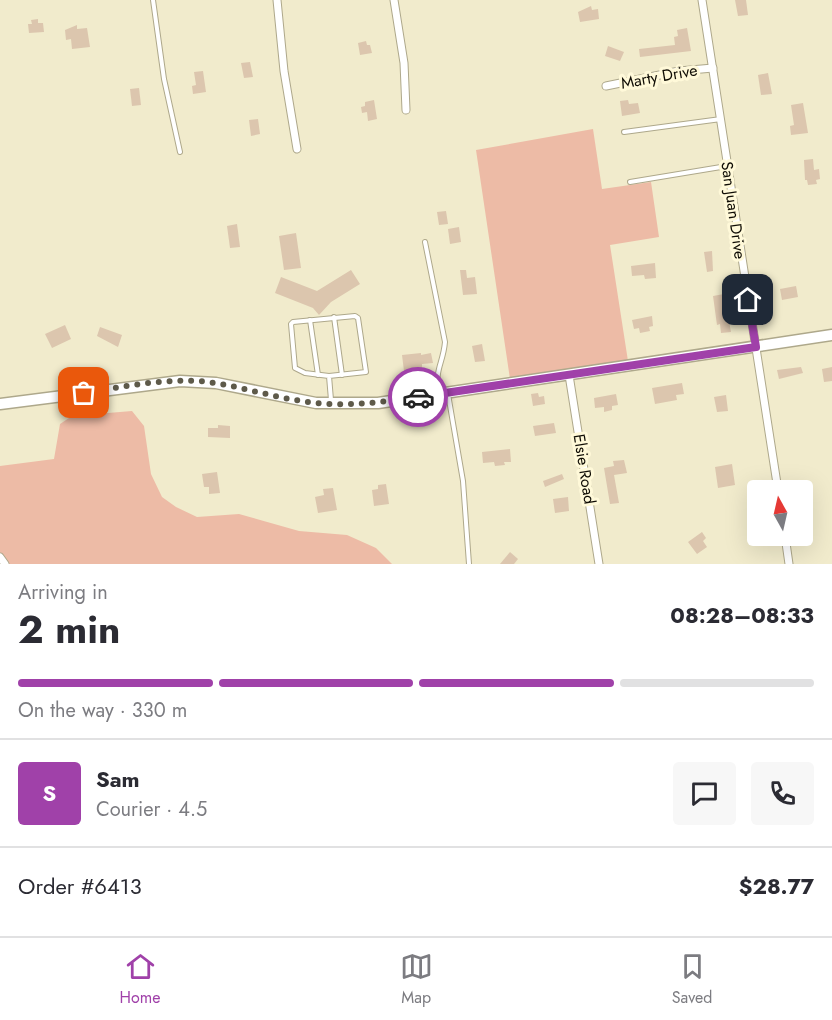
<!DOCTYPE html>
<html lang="en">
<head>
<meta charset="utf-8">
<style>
	body { margin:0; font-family:Jost,sans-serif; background:#f7f7f7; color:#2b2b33; height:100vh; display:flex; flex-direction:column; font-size:22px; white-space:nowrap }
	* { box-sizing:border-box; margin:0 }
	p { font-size:20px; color:#7c7c81 }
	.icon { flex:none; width:33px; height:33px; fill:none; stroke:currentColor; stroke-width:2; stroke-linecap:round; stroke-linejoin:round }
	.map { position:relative; height:564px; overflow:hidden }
	.panel { display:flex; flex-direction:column; background:#fff; flex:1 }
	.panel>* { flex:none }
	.needle { width:39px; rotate:352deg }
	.tools { position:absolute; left:747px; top:480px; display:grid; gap:12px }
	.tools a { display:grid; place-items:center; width:66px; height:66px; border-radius:6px; background:#fff; box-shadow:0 6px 24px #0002; font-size:30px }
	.pin { position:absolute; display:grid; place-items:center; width:51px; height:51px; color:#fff; margin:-26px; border-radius:12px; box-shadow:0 3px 9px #0006 }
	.courier { position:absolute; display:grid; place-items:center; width:60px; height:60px; margin:-30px; border:4px solid #a041a9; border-radius:50%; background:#fff; color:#222; box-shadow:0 2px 8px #0007 }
	.summary em { font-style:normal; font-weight:700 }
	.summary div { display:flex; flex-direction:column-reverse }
	.summary { display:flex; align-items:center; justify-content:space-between; height:102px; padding:0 18px }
	h1 { font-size:39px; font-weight:700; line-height:45px }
	.bar { display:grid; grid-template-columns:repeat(4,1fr); gap:9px 6px; align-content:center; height:72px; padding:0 18px }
	.bar i { height:8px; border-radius:4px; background:#e1e1e2 }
	.bar .selected { background:#a041a9 }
	.bar p { grid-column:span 4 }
	.line { display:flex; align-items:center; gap:15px; padding:0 18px; border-top:2px solid #e1e1e2 }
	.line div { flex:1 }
	.round { display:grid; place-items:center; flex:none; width:63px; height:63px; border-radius:6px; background:#f7f7f7 }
	.dock { display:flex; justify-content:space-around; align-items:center; height:84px; border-top:2px solid #e1e1e2; background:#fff; font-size:16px; color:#7c7c81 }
	.dock a { display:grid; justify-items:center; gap:3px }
	.dock .selected { color:#a041a9 }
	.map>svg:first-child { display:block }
</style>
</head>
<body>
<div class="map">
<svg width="832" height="564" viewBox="0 0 832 564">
	<rect width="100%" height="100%" fill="#f1ebcc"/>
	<g fill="#edbba6">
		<polygon points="593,129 602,189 651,182 659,237 610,245 628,361 510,379 476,150"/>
		<polygon points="132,411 144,426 151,474 162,497 176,507 197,517 239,514 299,531 347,535 376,548 392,564 0,564 0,466 54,459 60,424 72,416"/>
	</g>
	<g fill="#dcc6ae">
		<polygon points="735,0 746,0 748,15 738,16"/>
		<polygon points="591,6 592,10 598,9 599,19 580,22 578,12"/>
		<polygon points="38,19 38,23 43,23 44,32 29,33 28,24 32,24 31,20"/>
		<polygon points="77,25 77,29 87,28 90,47 72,49 71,39 66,40 65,30"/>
		<polygon points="687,28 691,51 640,57 639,49 675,45 674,37 678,36 677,30"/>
		<polygon points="366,41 367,45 370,45 372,53 360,55 358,43"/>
		<polygon points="608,46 624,52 620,61 605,56"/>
		<polygon points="250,62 253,77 244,78 241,63"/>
		<polygon points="203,71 206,92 193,94 192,86 196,85 194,72"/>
		<polygon points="768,73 772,94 761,95 758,75"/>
		<polygon points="139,88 141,105 132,106 130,89"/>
		<polygon points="374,100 377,119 368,121 367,112 362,113 361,107 365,106 365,102"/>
		<polygon points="628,100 629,104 638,103 640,113 622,116 620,101"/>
		<polygon points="803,103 808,133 791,135 790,126 794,125 791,105"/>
		<polygon points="258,119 260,134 251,136 249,120"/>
		<polygon points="813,159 814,170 819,169 820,179 816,180 817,184 808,185 807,180 805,180 804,160"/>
		<polygon points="446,211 448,224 439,225 437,212"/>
		<polygon points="237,224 240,247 230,248 227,226"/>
		<polygon points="459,227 461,242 450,244 448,229"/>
		<polygon points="296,233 301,268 284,270 279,236"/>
		<polygon points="712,251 713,271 707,272 704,252"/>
		<polygon points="655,263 656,278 645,279 644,275 632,276 631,266"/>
		<polygon points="351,270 360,284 331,302 319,315 313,308 275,293 281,277 317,291"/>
		<polygon points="460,270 466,270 467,278 475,277 477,294 463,295"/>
		<polygon points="796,286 798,297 782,300 780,289"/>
		<polygon points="724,294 731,332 721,333 720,324 717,325 713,296"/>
		<polygon points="652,316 653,326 649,327 650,331 640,333 639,328 634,329 632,320"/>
		<polygon points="65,325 71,339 52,348 45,334"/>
		<polygon points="100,327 122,335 118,347 97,336"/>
		<polygon points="482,344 485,361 475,362 472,346"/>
		<polygon points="421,353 421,355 431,353 433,363 422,364 422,369 404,371 402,355"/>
		<polygon points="801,367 803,373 779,379 777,370"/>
		<polygon points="832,367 832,381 824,382 822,369"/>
		<polygon points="682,383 684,394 676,395 677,400 655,404 652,388"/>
		<polygon points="538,393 539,397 544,396 545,404 533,406 531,394"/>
		<polygon points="616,394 618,405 612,406 612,410 604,412 604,407 595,408 594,398"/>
		<polygon points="726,395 728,411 717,412 714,397"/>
		<polygon points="554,423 556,433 535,436 533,426"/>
		<polygon points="218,425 230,426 230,438 208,437 208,428 218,428"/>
		<polygon points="510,449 511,462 504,462 505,465 495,466 494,462 483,463 482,452"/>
		<polygon points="624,460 627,473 614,475 619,503 610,504 604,468 614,466 613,461"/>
		<polygon points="732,464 735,485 718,488 715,467"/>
		<polygon points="217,472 220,493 209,494 209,487 204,487 202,474"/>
		<polygon points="562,474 564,479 545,487 543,481"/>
		<polygon points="386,484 389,504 374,506 372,490 378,489 378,485"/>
		<polygon points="333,488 337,510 318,513 315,497 324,495 323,489"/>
		<polygon points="568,497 569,511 555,513 553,499"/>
		<polygon points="702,532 706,538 703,541 707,547 697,554 688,542"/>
		<polygon points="510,552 518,559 514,564 500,564"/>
	</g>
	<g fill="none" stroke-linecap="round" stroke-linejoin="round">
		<defs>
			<g id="lane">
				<polyline points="153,0 164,79 180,152"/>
				<polyline points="624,132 721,119"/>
				<polyline points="630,182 727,166"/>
				<path d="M425 242 445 342C443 364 434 370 439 393"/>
				<polyline points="334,317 342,375"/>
				<polyline points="310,320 318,375"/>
				<polyline points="329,376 305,373 295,368 291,324 293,322 355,316 358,318 366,372 329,376 331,400"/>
				<polyline points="448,394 463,481 469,564"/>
			</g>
			<g id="street">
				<polyline points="277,0 284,71 297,149"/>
				<polyline points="394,0 404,63 406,110"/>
				<polyline points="702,0 778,490"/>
				<polyline points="606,86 679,71 713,68"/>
				<polyline points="569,375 599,564"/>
				<polyline points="785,536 789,564"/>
				<polyline points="0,557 5,564"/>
			</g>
			<polyline id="secondary" points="0,404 180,381 216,383 316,403 378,403 832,335"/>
		</defs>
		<use href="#lane" stroke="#aea88b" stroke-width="6"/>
		<use href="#street" stroke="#aea88b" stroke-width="9"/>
		<use href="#secondary" stroke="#aea88b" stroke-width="13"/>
		<use href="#lane" stroke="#fff" stroke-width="4"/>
		<use href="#street" stroke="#fff" stroke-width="7"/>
		<use href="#secondary" stroke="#fff" stroke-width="10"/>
	</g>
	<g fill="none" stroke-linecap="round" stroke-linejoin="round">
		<path stroke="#5e5a4a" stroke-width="6" stroke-dasharray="0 10.8" d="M84 393C121 387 159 379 197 381 230 383 263 395 296 400 337 408 377 403 418 397"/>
		<polyline stroke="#a041a9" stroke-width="8" points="418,397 756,347 748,300"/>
	</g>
	<g text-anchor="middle" stroke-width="6" stroke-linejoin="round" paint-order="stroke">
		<g font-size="16" fill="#0f0c04" stroke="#fff9d9">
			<text transform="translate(659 76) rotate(-10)" y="6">Marty Drive</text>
			<text transform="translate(734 210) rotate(82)" y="6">San Juan Drive</text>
			<text transform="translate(585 469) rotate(81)" y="6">Elsie Road</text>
		</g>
	</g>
</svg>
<div class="tools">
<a><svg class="needle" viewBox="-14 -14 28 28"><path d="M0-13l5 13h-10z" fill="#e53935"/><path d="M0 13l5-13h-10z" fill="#7c7c81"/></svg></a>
</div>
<div class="pin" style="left:84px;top:393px;background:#ea580c"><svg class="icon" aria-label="bag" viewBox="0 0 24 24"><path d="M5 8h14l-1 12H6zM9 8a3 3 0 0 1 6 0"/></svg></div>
<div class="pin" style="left:748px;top:300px;background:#1f2937"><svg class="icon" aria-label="home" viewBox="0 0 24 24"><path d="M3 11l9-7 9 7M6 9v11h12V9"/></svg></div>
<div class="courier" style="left:418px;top:397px"><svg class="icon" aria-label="car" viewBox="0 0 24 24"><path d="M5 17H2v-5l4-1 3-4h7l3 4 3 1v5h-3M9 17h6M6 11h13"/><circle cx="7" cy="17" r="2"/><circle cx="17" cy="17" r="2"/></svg></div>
</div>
<section class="panel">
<div class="summary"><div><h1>2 min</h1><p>Arriving in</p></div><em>08:28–08:33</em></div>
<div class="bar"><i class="selected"></i><i class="selected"></i><i class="selected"></i><i></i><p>On the way · 330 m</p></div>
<div class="line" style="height:108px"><b class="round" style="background:#a041a9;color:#fff">S</b><div><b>Sam</b><p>Courier · 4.5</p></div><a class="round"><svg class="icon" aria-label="chat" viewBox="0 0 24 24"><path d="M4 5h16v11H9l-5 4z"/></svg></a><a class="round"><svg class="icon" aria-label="phone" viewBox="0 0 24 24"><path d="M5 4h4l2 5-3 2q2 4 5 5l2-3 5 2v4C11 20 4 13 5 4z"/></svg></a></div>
<div class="line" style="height:78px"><div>Order #6413</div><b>$28.77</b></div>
</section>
<nav class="dock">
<a class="selected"><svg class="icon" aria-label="home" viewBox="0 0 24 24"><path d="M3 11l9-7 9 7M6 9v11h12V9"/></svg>Home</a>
<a><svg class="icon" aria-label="map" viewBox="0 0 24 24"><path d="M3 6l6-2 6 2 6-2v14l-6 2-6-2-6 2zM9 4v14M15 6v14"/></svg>Map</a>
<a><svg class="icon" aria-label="saved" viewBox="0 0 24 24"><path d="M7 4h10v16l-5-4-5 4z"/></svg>Saved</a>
</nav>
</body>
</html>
